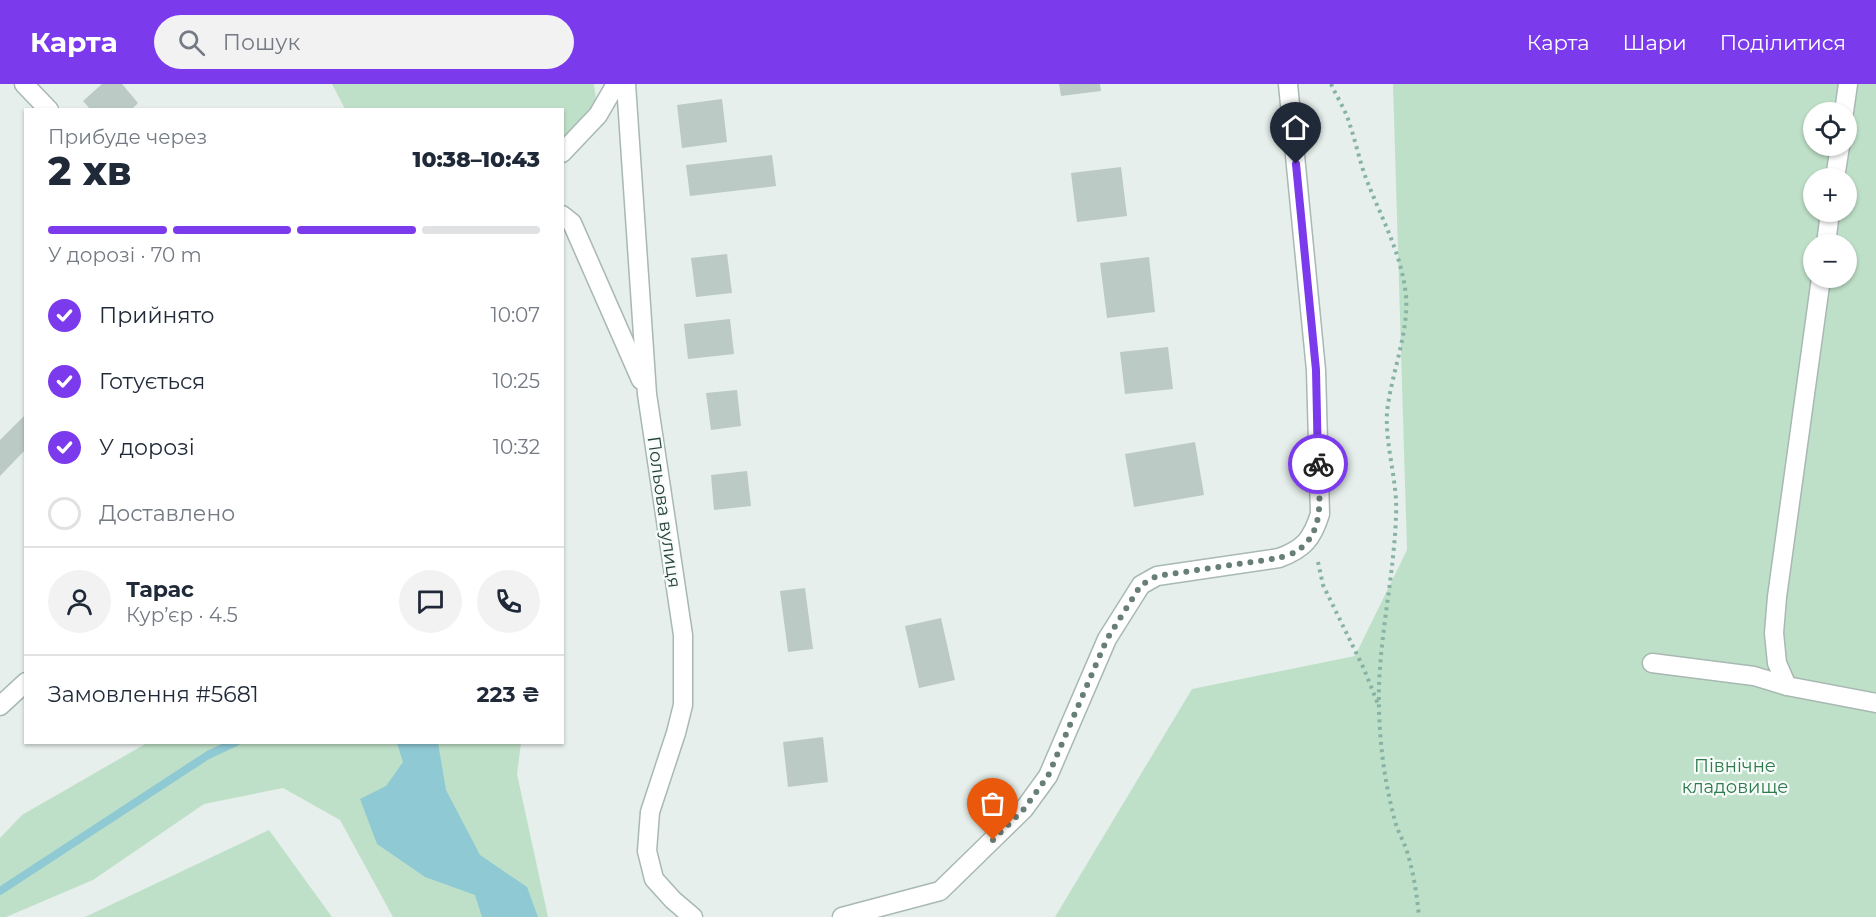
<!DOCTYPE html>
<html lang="uk">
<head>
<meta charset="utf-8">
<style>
	body { margin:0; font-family:Montserrat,sans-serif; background:#f2f2f3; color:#1f2937; height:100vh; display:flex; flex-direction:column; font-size:22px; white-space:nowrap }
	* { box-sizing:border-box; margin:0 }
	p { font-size:20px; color:#747a83 }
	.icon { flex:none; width:33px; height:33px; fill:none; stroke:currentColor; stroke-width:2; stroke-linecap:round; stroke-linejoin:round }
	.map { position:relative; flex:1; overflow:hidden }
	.side { position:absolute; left:24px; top:24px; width:540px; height:636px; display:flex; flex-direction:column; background:#fff; border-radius:0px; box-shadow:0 2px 4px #0004 }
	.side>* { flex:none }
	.tools { position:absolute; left:1803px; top:18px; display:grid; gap:12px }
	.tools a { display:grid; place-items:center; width:54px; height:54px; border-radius:50%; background:#fff; box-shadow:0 2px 4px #0004; font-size:30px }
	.pin { position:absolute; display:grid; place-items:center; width:51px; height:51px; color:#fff; margin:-62px -26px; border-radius:50% 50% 50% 0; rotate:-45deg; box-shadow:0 0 6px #0007 }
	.pin .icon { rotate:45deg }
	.courier { position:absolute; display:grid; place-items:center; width:60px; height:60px; margin:-30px; border:4px solid #7c3aed; border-radius:50%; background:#fff; color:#222; box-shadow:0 2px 8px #0007 }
	.headline em { font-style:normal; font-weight:800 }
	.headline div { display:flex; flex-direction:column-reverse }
	.headline { display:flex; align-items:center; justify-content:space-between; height:102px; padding:0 24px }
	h1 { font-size:39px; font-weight:800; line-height:45px }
	.bar { display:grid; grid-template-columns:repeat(4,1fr); gap:9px 6px; align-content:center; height:72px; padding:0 24px }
	.bar i { height:8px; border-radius:4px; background:#e0e1e3 }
	.bar .on { background:#7c3aed }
	.bar p { grid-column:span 4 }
	.line { display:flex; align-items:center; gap:15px; padding:0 24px; border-top:2px solid #e0e1e3 }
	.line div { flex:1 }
	.round { display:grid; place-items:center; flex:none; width:63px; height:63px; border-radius:32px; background:#f2f2f3 }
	ol { padding:0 24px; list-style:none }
	li { display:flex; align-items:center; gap:18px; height:66px }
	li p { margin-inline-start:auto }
	li .icon { padding:6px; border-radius:50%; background:#7c3aed; color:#fff; stroke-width:4 }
	li:last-child { color:#747a83 }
	li i { width:33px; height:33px; border:3px solid #e0e1e3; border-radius:50% }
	header { display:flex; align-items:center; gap:36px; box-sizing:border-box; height:84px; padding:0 30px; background:#7c3aed; color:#fff }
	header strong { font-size:28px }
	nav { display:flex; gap:33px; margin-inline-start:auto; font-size:21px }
	.search { width:420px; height:54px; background:#f2f2f3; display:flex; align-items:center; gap:15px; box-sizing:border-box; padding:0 21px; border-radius:33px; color:#747a83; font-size:22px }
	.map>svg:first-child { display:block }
</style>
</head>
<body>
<header>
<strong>Карта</strong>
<div class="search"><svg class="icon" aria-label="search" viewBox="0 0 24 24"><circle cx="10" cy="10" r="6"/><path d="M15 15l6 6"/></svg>Пошук</div>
<nav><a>Карта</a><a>Шари</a><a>Поділитися</a></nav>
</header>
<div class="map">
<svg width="1876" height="833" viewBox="0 0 1876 833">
	<rect width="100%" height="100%" fill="#e6efeb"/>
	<g fill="#bfe0c8" fill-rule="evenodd">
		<polygon points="332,0 594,0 598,31 563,69 562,26 345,25"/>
		<path d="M1393 0H1876V833H1055L1192 605 1355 572 1407 466ZM1814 28H1846V62H1814ZM1814 94H1846V128H1814ZM1814 160H1846V194H1814Z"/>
		<polygon points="147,659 521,659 517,690 548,833 393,833 340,736 283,704 204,720 93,796 6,833 0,833 0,754 22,731"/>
		<polygon points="269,746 332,833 85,833"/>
	</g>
	<polygon fill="#8ec9d4" points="397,659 438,659 446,706 480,771 527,803 538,833 482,833 475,811 425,793 377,760 360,715 386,702 403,678"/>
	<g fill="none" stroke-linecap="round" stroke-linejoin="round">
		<polyline stroke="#8ec9d4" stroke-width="8" points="0,807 208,671 236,658"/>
	</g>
	<g fill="#bbcac4">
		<polygon points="102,0 122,0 138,19 131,26 91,26 83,17"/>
		<polygon points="1059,0 1100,0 1101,7 1061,12"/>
		<polygon points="722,15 727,58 682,64 677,21"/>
		<polygon points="772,71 776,102 690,112 686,81"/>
		<polygon points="1121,83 1127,132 1077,138 1071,89"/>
		<polygon points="727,170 732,209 696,213 691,174"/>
		<polygon points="1149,173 1155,228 1107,234 1100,179"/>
		<polygon points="730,235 734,270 688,275 684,240"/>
		<polygon points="1168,263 1173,305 1125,310 1120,268"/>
		<polygon points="737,306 741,342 711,346 706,309"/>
		<polygon points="26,330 26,365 0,392 0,356"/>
		<polygon points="1195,358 1204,411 1134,423 1125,370"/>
		<polygon points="747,387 751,422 714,426 711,391"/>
		<polygon points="805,504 813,565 788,568 780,507"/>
		<polygon points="941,534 955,596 919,604 905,542"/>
		<polygon points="823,653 828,698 788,703 783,658"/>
	</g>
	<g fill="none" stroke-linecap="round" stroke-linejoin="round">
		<defs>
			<g id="minor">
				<polyline points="24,0 49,26"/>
				<polyline points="626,0 647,310 683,551 683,621 676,649 650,728 647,767 654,795 673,816 693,833"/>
				<polyline points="1844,28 1848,0"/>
				<polyline points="562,69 598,31 616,0"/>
				<polyline points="1835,94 1840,62"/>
				<polyline points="562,131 572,139 641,296"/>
				<polyline points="1826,160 1830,128"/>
				<polyline points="1652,579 1754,592 1787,602 1876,619"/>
				<polyline points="1787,602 1777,579 1774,549 1777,513 1821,194"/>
				<polyline points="0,622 26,598"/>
				<path d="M842 833 940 807 1024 725 1048 692 1107 555 1141 501 1157 492 1279 474C1304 465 1312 455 1320 430L1316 286 1288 0"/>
			</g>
		</defs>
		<use href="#minor" stroke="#a8b8b2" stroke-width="21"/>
		<g stroke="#86b3a5" stroke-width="4" stroke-dasharray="3 4.5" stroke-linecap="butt">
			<path d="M1331 0C1337 13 1346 27 1350 41 1356 59 1360 79 1367 97 1382 135 1402 171 1406 212 1409 248 1391 291 1387 328 1385 363 1398 397 1396 432 1394 496 1377 561 1379 625 1380 663 1385 700 1395 737 1398 749 1405 759 1408 771 1414 791 1417 812 1419 833"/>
			<polyline points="1318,478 1323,501 1364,585 1378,620"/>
		</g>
		<use href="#minor" stroke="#fff" stroke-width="18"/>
	</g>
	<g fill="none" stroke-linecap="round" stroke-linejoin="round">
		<path stroke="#687f78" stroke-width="6" stroke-dasharray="0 10.8" d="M993 756 1024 725 1048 692 1107 555 1141 501 1157 492 1279 474C1284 472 1292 470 1297 467 1326 448 1319 410 1318 380"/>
		<polyline stroke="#7c3aed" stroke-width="8" points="1296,80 1316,286 1318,380"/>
	</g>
	<g text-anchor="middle" stroke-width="4.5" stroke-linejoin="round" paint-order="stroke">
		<g font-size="18" fill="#24423a" stroke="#f7fbf9">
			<text transform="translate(664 428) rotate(82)" y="6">Польова вулиця</text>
		</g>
		<g font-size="18" fill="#2d7a4b" stroke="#f7fbf9">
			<text x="1735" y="688">Північне<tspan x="1735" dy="21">кладовище</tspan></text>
		</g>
	</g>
</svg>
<div class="tools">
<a><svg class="icon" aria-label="locate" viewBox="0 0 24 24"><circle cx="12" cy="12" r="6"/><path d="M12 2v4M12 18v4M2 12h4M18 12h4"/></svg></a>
<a>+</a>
<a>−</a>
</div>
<div class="pin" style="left:993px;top:756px;background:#ea580c"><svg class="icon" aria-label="bag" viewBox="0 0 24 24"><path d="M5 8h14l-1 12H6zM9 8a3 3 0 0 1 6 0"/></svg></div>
<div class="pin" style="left:1296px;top:80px;background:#1f2937"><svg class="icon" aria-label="home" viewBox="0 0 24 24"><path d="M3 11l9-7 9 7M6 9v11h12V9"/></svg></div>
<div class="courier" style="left:1318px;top:380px"><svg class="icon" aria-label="bike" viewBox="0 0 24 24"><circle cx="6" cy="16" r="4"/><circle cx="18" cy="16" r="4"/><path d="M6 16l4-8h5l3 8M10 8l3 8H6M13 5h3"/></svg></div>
<section class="side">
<div class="headline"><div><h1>2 хв</h1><p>Прибуде через</p></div><em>10:38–10:43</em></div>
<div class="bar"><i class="on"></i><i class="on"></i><i class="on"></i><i></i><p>У дорозі · 70 m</p></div>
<ol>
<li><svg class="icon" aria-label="check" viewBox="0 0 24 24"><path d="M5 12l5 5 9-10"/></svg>Прийнято<p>10:07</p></li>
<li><svg class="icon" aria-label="check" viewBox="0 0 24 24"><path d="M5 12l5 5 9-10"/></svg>Готується<p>10:25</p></li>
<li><svg class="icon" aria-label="check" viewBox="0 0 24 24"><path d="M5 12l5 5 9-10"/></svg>У дорозі<p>10:32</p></li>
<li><i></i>Доставлено</li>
</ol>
<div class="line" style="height:108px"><a class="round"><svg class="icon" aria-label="person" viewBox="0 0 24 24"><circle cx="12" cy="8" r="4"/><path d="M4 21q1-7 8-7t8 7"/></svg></a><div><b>Тарас</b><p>Кур’єр · 4.5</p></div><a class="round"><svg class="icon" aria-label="chat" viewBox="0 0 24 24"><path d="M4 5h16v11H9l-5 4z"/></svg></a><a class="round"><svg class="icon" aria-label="phone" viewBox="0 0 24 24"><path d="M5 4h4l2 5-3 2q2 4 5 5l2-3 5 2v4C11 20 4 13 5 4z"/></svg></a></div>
<div class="line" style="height:78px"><div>Замовлення #5681</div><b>223 ₴</b></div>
</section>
</div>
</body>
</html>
